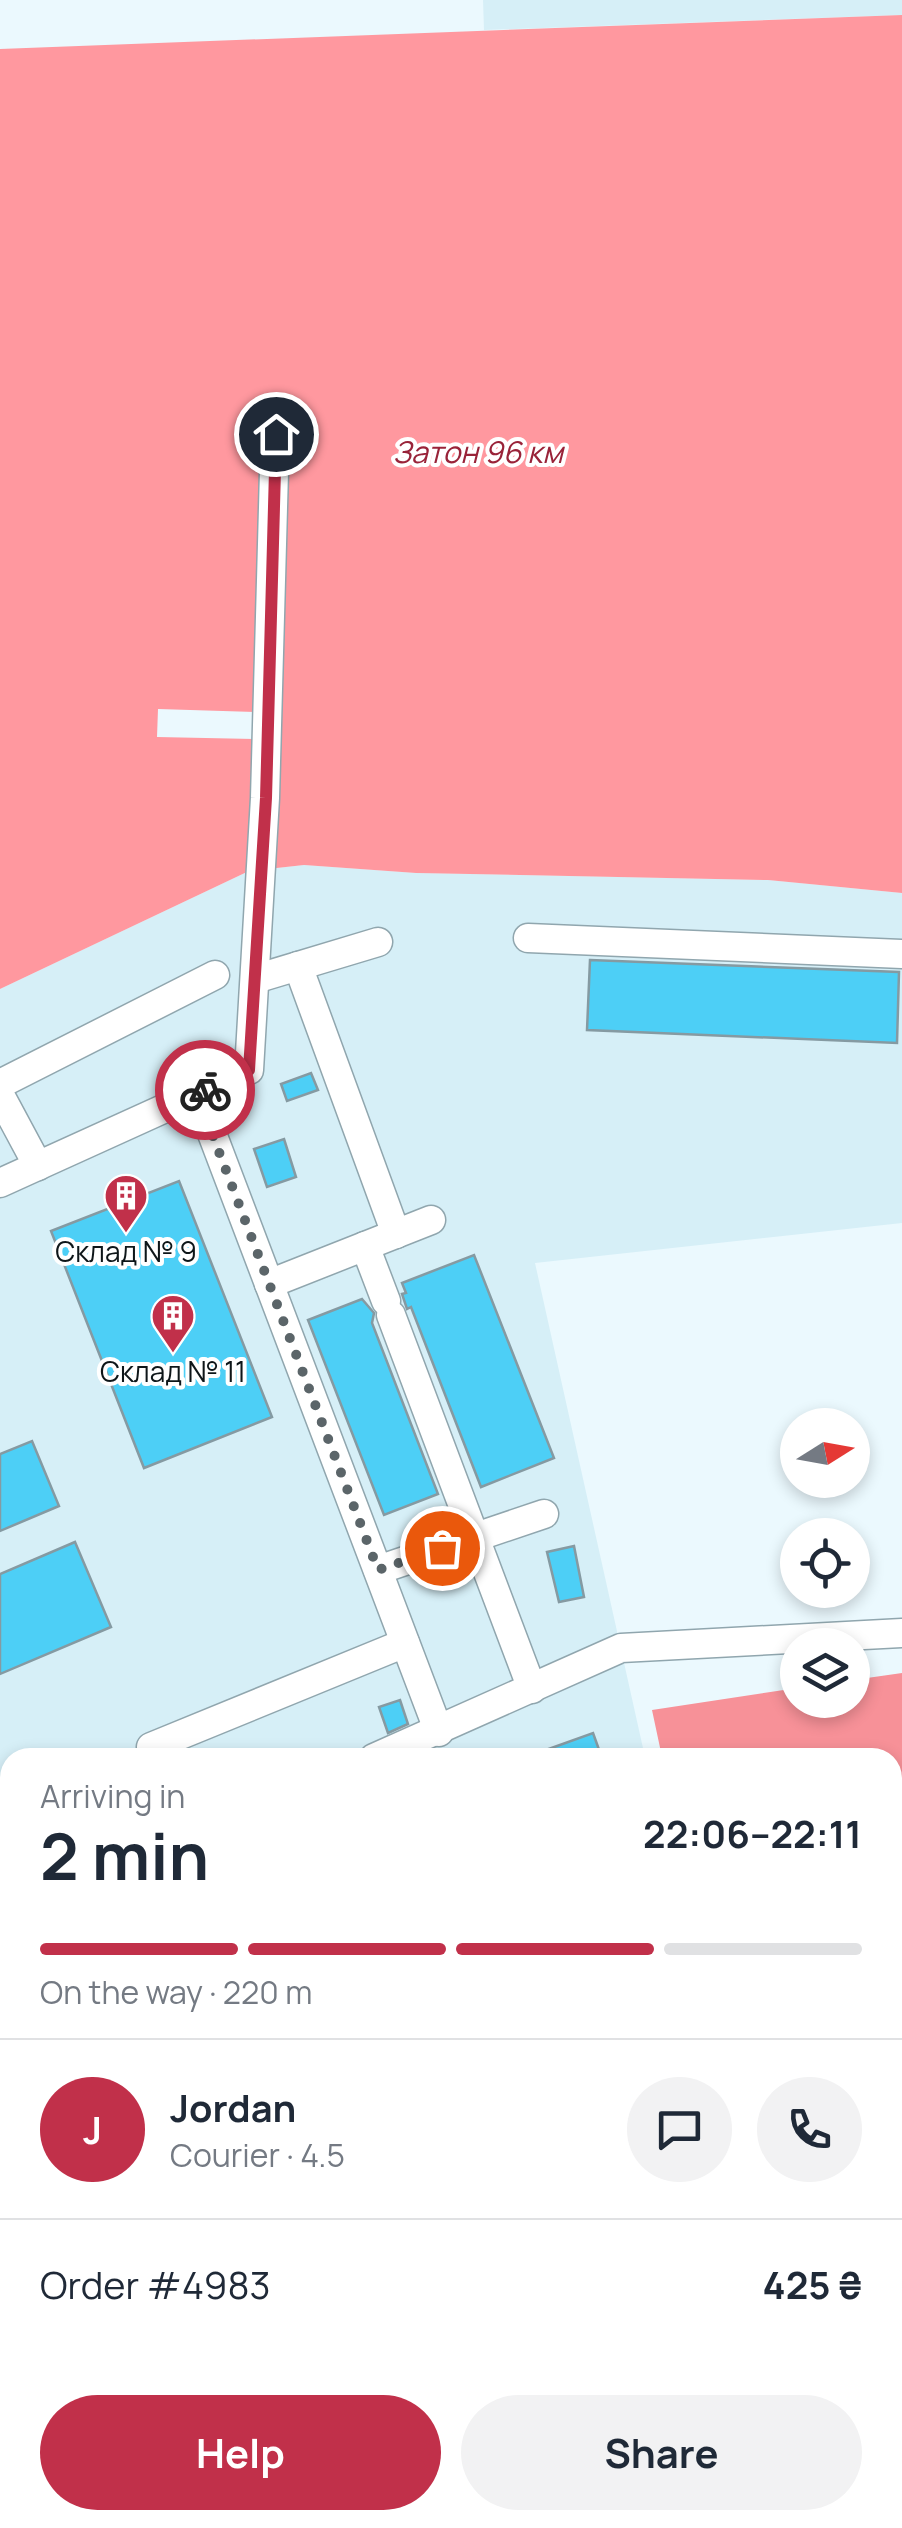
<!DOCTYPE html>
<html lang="en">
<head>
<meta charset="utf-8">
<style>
	body { margin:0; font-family:Manrope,sans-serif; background:#f2f2f3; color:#1f2937; height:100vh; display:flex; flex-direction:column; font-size:38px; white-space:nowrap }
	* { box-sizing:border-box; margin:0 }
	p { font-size:32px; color:#747a83 }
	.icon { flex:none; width:55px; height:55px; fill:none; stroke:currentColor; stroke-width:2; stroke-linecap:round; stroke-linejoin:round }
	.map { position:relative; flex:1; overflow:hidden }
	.side { position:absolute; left:0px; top:1748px; width:902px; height:782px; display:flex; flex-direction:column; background:#fff; border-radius:30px 30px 0 0; box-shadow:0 5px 15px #0003 }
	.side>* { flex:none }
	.needle { width:65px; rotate:79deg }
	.buttons { position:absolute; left:780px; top:1408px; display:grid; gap:20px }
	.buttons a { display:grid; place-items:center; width:90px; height:90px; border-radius:50%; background:#fff; box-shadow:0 5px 15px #0003; font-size:50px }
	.pin { position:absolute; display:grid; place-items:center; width:85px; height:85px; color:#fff; margin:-42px; border:5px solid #fff; border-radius:50%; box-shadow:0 2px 10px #0007 }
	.courier { position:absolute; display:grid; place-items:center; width:100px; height:100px; margin:-50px; border:8px solid #c1304a; border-radius:50%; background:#fff; color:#222; box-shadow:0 2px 12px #0007 }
	.summary em { font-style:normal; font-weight:700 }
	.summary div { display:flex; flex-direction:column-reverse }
	.summary { display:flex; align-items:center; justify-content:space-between; height:170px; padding:0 40px }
	h1 { font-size:65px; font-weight:700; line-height:75px }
	.bar { display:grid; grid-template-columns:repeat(4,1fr); gap:15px 10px; align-content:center; height:120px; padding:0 40px }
	.bar i { height:12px; border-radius:8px; background:#e0e1e3 }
	.bar .on { background:#c1304a }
	.bar p { grid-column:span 4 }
	.line { display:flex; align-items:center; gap:25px; padding:0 40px; border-top:2px solid #e0e1e3 }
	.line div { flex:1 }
	.round { display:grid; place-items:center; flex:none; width:105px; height:105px; border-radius:52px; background:#f2f2f3 }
	.button { display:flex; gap:20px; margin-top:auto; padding:20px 40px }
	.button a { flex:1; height:115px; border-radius:60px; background:#c1304a; color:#fff; font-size:40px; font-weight:700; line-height:115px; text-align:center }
	.button a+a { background:#f2f2f3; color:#1f2937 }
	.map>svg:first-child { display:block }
</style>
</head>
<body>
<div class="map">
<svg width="902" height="2528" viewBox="0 0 902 2528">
	<rect width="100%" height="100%" fill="#ebf9fe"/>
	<g fill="#d6eff7">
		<polygon points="483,0 902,0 902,15 484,30"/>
		<polygon points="304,865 416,873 768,880 902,893 902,1223 535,1263 645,1757 10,1758 10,2520 111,2520 92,2528 0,2528 0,989 249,871"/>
	</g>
	<polygon fill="#f79198" points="902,1673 902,2169 893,2173 892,1758 662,1757 652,1710 797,1688 798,1700 852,1700 853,1680"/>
	<polygon fill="#ff989f" points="902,15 902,893 768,880 416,873 304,865 249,871 0,989 0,49"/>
	<polygon fill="#ebf9fe" points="263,426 288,427 278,815 254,739 157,737 158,709 255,712"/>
	<g fill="#4dcff6" stroke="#859aa2" stroke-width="2.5">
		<polygon points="590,960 899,972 897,1043 587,1030"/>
		<polygon points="311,1073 318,1090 287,1101 281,1084"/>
		<polygon points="284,1139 296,1177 267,1187 254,1149"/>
		<polygon points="179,1181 272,1417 144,1468 51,1231"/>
		<polygon points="474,1255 554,1458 481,1487 411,1307 407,1309 402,1294 406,1293 402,1283"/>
		<polygon points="362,1299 374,1313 372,1323 438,1494 384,1515 308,1320"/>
		<polygon points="32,1441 59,1506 0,1531 0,1454"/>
		<polygon points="75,1542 111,1627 0,1674 0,1574"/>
		<polygon points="574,1546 584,1597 559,1602 547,1552"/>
		<polygon points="400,1700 408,1724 388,1733 379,1707"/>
		<polygon points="593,1733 602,1758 532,1758 532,1755"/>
	</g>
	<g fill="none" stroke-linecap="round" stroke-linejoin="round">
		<defs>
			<g id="minor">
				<polyline points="528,938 902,954"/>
				<polyline points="298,966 396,1234"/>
				<polyline points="255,979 378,942"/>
				<polyline points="0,1084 215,975"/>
				<polyline points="197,1094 439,1732"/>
				<polyline points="0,1095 38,1166"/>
				<polyline points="0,1183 249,1070 265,798 275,435"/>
				<polyline points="365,1246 386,1301"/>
				<polyline points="269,1284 431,1220"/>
				<polyline points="391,1315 532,1689"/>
				<polyline points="378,1570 544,1514"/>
				<polyline points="151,1747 405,1643"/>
				<polyline points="374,1758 621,1648 902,1633"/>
				<polyline points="0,1905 10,1901"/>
				<polyline points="0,2152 10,2148"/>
				<polyline points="0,2367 3,2366"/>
				<polyline points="902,2528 902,2527"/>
			</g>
		</defs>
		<use href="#minor" stroke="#90a6ae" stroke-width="31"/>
		<use href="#minor" stroke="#fff" stroke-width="28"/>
	</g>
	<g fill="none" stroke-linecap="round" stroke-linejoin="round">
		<polyline stroke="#5b6569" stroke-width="10" stroke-dasharray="0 18" points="205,1090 197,1094 378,1570 442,1548"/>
		<polyline stroke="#c1304a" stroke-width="12" points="205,1090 249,1070 266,798 276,434"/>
	</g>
	<defs>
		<symbol id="building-pin" viewBox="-11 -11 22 30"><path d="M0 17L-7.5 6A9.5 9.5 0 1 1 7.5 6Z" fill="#c1304a" stroke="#fff"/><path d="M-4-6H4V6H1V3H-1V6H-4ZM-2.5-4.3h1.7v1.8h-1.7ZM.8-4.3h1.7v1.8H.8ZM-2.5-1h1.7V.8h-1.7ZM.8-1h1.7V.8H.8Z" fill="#fff"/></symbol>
	</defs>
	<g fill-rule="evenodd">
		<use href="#building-pin" x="101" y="1171" width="50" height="68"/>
		<use href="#building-pin" x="148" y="1291" width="50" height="68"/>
	</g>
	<g text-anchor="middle" stroke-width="8" stroke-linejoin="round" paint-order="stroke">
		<g font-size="28" fill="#0e1619" stroke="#fff">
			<text x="126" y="1262">Склад № 9</text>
			<text x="173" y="1382">Склад № 11</text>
		</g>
		<g font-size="30" font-style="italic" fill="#992339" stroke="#fff">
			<text x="478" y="463">Затон 96 км</text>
		</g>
	</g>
</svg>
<div class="buttons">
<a><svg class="needle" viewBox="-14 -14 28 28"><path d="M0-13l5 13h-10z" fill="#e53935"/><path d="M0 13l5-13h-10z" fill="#747a83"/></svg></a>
<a><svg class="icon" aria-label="locate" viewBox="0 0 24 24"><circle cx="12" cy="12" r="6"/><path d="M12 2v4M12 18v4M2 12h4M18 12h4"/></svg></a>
<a><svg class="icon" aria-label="layers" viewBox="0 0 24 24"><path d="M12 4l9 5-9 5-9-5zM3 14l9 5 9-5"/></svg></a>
</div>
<div class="pin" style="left:442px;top:1548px;background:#ea580c"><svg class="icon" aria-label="bag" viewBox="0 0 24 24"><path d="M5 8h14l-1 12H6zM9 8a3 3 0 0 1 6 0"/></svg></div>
<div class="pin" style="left:276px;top:434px;background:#1f2937"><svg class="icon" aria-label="home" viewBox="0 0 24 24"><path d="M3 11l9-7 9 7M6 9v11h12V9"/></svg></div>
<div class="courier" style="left:205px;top:1090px"><svg class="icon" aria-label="bike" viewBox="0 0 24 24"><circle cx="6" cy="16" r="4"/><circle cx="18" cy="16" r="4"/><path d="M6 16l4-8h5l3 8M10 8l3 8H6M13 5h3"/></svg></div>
<section class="side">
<div class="summary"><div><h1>2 min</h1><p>Arriving in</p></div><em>22:06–22:11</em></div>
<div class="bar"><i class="on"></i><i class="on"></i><i class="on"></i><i></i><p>On the way · 220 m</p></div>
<div class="line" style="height:180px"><b class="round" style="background:#c1304a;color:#fff">J</b><div><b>Jordan</b><p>Courier · 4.5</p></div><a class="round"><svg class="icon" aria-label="chat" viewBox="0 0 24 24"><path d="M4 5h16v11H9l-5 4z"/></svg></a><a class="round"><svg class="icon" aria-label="phone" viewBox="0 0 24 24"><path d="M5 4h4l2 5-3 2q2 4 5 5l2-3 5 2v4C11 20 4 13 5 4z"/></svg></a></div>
<div class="line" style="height:130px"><div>Order #4983</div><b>425 ₴</b></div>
<div class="button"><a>Help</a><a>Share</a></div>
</section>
</div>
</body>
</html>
